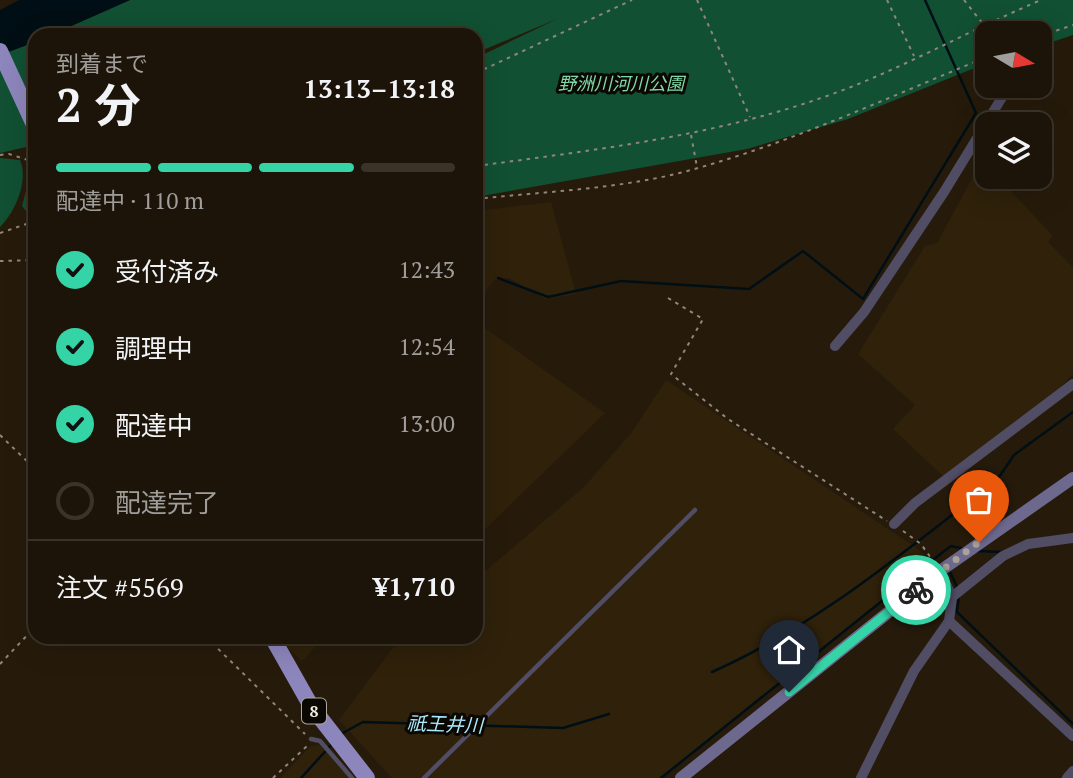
<!DOCTYPE html>
<html lang="ja">
<head>
<meta charset="utf-8">
<style>
	body { margin:0; font-family:"PT Serif","Noto Sans JP",serif; background:#251d12; color:#f1f3f6; height:100vh; display:flex; flex-direction:column; font-size:26px; white-space:nowrap }
	* { box-sizing:border-box; margin:0 }
	p { font-size:23px; color:#a09e9c }
	.icon { flex:none; width:38px; height:38px; fill:none; stroke:currentColor; stroke-width:2; stroke-linecap:round; stroke-linejoin:round }
	.map { position:relative; flex:1; overflow:hidden }
	.details { position:absolute; left:28px; top:28px; width:455px; height:616px; display:flex; flex-direction:column; background:#1c1408; border-radius:21px; box-shadow:0 7px 28px #0002,0 0 0 2px #3a3329 }
	.details>* { flex:none }
	.needle { width:46px; rotate:100deg }
	.fabs { position:absolute; left:975px; top:21px; display:grid; gap:14px }
	.fabs a { display:grid; place-items:center; width:77px; height:77px; border-radius:14px; background:#1c1408; box-shadow:0 7px 28px #0002,0 0 0 2px #3a3329; font-size:35px }
	.pin { position:absolute; display:grid; place-items:center; width:60px; height:60px; color:#fff; margin:-72px -30px; border-radius:50% 50% 50% 0; rotate:-45deg; box-shadow:0 0 7px #0007 }
	.pin .icon { rotate:45deg }
	.courier { position:absolute; display:grid; place-items:center; width:70px; height:70px; margin:-35px; border:5px solid #35d4a7; border-radius:50%; background:#fff; color:#222; box-shadow:0 2px 9px #0007 }
	.overview em { font-style:normal; font-weight:700 }
	.overview div { display:flex; flex-direction:column-reverse }
	.overview { display:flex; align-items:center; justify-content:space-between; height:119px; padding:0 28px }
	h1 { font-size:46px; font-weight:700; line-height:52px }
	.bar { display:grid; grid-template-columns:repeat(4,1fr); gap:10px 7px; align-content:center; height:84px; padding:0 28px }
	.bar i { height:9px; border-radius:5px; background:#3a3329 }
	.bar .current { background:#35d4a7 }
	.bar p { grid-column:span 4 }
	.line { display:flex; align-items:center; gap:18px; padding:0 28px; border-top:2px solid #3a3329 }
	.line div { flex:1 }
	ol { padding:0 28px; list-style:none }
	li { display:flex; align-items:center; gap:21px; height:77px }
	li p { margin-inline-start:auto }
	li .icon { padding:7px; border-radius:50%; background:#35d4a7; color:#111; stroke-width:4 }
	li:last-child { color:#a09e9c }
	li i { width:38px; height:38px; border:4px solid #3a3329; border-radius:50% }
	.map>svg:first-child { display:block }
</style>
</head>
<body>
<div class="map">
<svg width="1073" height="778" viewBox="0 0 1073 778">
	<rect width="100%" height="100%" fill="#261b0b"/>
	<g fill="#2f210a">
		<polygon points="982,160 987,165 987,177 998,177 1053,236 1048,242 1073,267 1073,374 1051,397 946,479 893,429 915,405 858,354 925,246 937,243"/>
		<polygon points="551,202 576,294 545,299 509,278 494,280 476,303 476,211"/>
		<polygon points="476,322 605,413 476,538"/>
		<polygon points="666,380 915,547 931,561 660,778 392,778 339,720 392,649 407,637 476,637 476,579 584,487 632,432"/>
		<polygon points="282,637 324,637 302,661 288,648"/>
		<polygon points="320,745 350,778 280,778 311,746"/>
	</g>
	<g fill="#115033">
		<polygon points="130,0 1073,0 1073,35 1040,46 1040,33 987,33 987,63 848,119 747,149 476,197 476,58 557,19 476,53 476,35 51,35"/>
		<polygon points="35,42 35,145 0,153 0,55"/>
		<path d="M0 158 20 160C29 181 15 212 0 227Z"/>
		<polygon points="35,158 35,215 30,216 22,206"/>
	</g>
	<polygon fill="#000f15" points="19,0 130,0 51,35 35,35 35,42 0,55 0,10"/>
	<g fill="none" stroke-linecap="round" stroke-linejoin="round">
		<g stroke="#000f15" stroke-width="2.5">
			<polyline points="498,278 548,297 621,281 749,289 803,251 863,299 976,113 925,0"/>
			<polyline points="975,551 1003,552"/>
			<polyline points="949,570 958,589"/>
			<polyline points="959,595 957,612 1073,724"/>
			<path d="M712 672C818 625 906 550 997 480L1014 455 1073 412"/>
			<polyline points="341,734 363,722 563,728 609,714"/>
			<polyline points="301,778 332,744"/>
			<polyline points="661,778 943,552 951,546 965,549"/>
		</g>
		<g stroke="#90877a" stroke-width="2" stroke-dasharray="3.5 5" stroke-linecap="butt">
			<polyline points="697,0 750,117"/>
			<polyline points="887,0 914,56"/>
			<polyline points="964,0 983,24"/>
			<polyline points="1040,36 1073,25"/>
			<polyline points="476,73 632,0"/>
			<polyline points="476,103 484,164"/>
			<polyline points="691,135 697,167"/>
			<polyline points="0,155 9,154 28,160 35,148"/>
			<path d="M476 166C603 149 731 134 851 87 916 61 977 27 1041 0"/>
			<path d="M476 199C549 191 627 189 698 168 798 140 891 96 987 57"/>
			<polyline points="0,233 35,221"/>
			<polyline points="0,261 35,260"/>
			<polyline points="668,298 703,319 671,374 728,419 887,521"/>
			<polyline points="0,435 35,469"/>
			<polyline points="903,531 921,544 933,561"/>
			<polyline points="206,637 305,734"/>
			<polyline points="0,664 35,627"/>
			<polyline points="273,778 307,746"/>
		</g>
		<g stroke="#504d65" stroke-width="4.5">
			<polyline points="311,739 320,741 352,778"/>
			<polyline points="424,778 695,510"/>
		</g>
		<g stroke="#504d65" stroke-width="10">
			<polyline points="835,346 864,312 944,192 1009,86"/>
			<polyline points="894,524 915,503 1073,384"/>
			<polyline points="952,597 1003,556 1028,544 1073,538"/>
			<polyline points="949,621 1073,736"/>
			<polyline points="861,778 914,671 949,621 952,597 940,571"/>
			<polyline points="1067,778 1073,771"/>
		</g>
		<polyline stroke="#6d688e" stroke-width="12" points="681,778 940,571 1073,478"/>
		<g stroke="#8d86bc" stroke-width="16">
			<polyline points="0,51 35,127"/>
			<polyline points="272,637 311,706 367,778"/>
		</g>
	</g>
	<g fill="none" stroke-linecap="round" stroke-linejoin="round">
		<polyline stroke="#aba295" stroke-width="7" stroke-dasharray="0 12.6" points="916,590 979,542"/>
		<polyline stroke="#35d4a7" stroke-width="9" points="789,692 916,590"/>
	</g>
	<g text-anchor="middle" stroke-width="6" stroke-linejoin="round" paint-order="stroke">
		<rect fill="#0b0703" stroke="#ada79e" stroke-width="2" x="302" y="698.5" width="24" height="25" rx="5"/>
		<g font-size="16" font-weight="bold" fill="#f2ebe0">
			<text x="314" y="717">8</text>
		</g>
		<g font-size="18" font-style="italic" fill="#7ddaa7" stroke="#0b0703">
			<text x="621" y="90">野洲川河川公園</text>
		</g>
		<g font-size="19" font-style="italic" fill="#aaebfd" stroke="#0b0703">
			<text transform="translate(445 724) rotate(2)" y="7">祇王井川</text>
		</g>
	</g>
</svg>
<div class="fabs">
<a><svg class="needle" viewBox="-14 -14 28 28"><path d="M0-13l5 13h-10z" fill="#e53935"/><path d="M0 13l5-13h-10z" fill="#a09e9c"/></svg></a>
<a><svg class="icon" aria-label="layers" viewBox="0 0 24 24"><path d="M12 4l9 5-9 5-9-5zM3 14l9 5 9-5"/></svg></a>
</div>
<div class="pin" style="left:979px;top:542px;background:#ea580c"><svg class="icon" aria-label="bag" viewBox="0 0 24 24"><path d="M5 8h14l-1 12H6zM9 8a3 3 0 0 1 6 0"/></svg></div>
<div class="pin" style="left:789px;top:692px;background:#1f2937"><svg class="icon" aria-label="home" viewBox="0 0 24 24"><path d="M3 11l9-7 9 7M6 9v11h12V9"/></svg></div>
<div class="courier" style="left:916px;top:590px"><svg class="icon" aria-label="bike" viewBox="0 0 24 24"><circle cx="6" cy="16" r="4"/><circle cx="18" cy="16" r="4"/><path d="M6 16l4-8h5l3 8M10 8l3 8H6M13 5h3"/></svg></div>
<section class="details">
<div class="overview"><div><h1>2 分</h1><p>到着まで</p></div><em>13:13–13:18</em></div>
<div class="bar"><i class="current"></i><i class="current"></i><i class="current"></i><i></i><p>配達中 · 110 m</p></div>
<ol>
<li><svg class="icon" aria-label="check" viewBox="0 0 24 24"><path d="M5 12l5 5 9-10"/></svg>受付済み<p>12:43</p></li>
<li><svg class="icon" aria-label="check" viewBox="0 0 24 24"><path d="M5 12l5 5 9-10"/></svg>調理中<p>12:54</p></li>
<li><svg class="icon" aria-label="check" viewBox="0 0 24 24"><path d="M5 12l5 5 9-10"/></svg>配達中<p>13:00</p></li>
<li><i></i>配達完了</li>
</ol>
<div class="line" style="height:91px"><div>注文 #5569</div><b>¥1,710</b></div>
</section>
</div>
</body>
</html>
